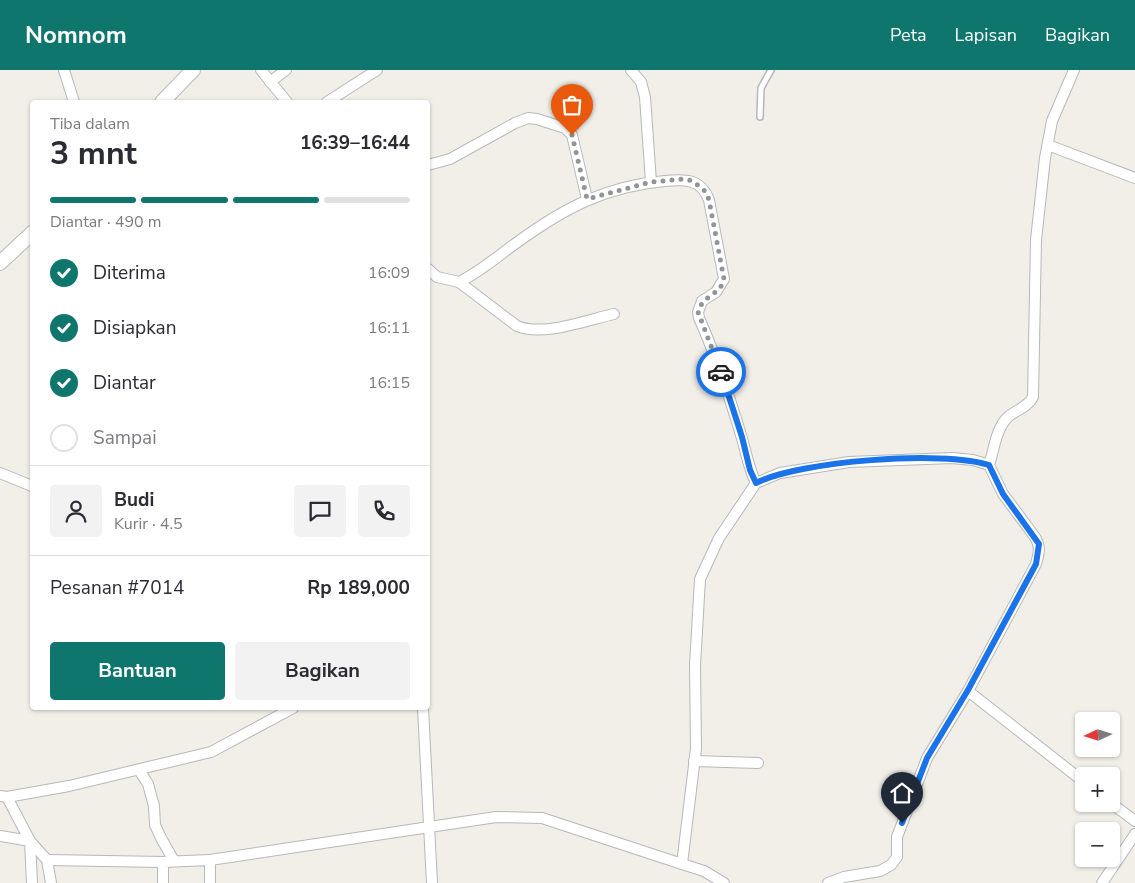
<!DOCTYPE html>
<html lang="id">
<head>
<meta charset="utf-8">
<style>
	body { margin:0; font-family:"Nunito Sans",sans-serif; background:#f2f2f3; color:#2b2b33; height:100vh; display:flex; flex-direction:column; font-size:19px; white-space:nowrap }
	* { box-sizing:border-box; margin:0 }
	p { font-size:16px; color:#7c7c81 }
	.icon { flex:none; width:28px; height:28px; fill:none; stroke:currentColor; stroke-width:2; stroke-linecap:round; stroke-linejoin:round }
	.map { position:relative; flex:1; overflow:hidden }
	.details { position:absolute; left:30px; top:30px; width:400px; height:610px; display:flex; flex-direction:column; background:#fff; border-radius:5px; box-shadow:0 1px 4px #0004 }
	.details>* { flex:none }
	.needle { width:32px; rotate:266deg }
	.tools { position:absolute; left:1075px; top:642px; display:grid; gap:10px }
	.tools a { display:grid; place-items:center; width:45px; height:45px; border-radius:5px; background:#fff; box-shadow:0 1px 4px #0004; font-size:25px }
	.pin { position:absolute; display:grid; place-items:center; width:42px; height:42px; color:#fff; margin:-51px -21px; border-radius:50% 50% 50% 0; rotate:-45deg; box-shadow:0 0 5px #0007 }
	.pin .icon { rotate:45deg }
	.courier { position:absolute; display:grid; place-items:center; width:50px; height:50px; margin:-25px; border:4px solid #1a73e8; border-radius:50%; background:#fff; color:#222; box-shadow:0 1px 6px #0007 }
	.overview em { font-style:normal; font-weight:700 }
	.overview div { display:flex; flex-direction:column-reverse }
	.overview { display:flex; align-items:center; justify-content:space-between; height:85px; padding:0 20px }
	h1 { font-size:32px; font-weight:700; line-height:38px }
	.bar { display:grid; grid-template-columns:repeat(4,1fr); gap:8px 5px; align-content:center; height:60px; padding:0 20px }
	.bar i { height:6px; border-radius:4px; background:#e1e1e2 }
	.bar .current { background:#0f766e }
	.bar p { grid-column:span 4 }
	.line { display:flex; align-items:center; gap:12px; padding:0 20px; border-top:1px solid #e1e1e2 }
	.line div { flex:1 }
	.round { display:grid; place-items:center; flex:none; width:52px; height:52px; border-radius:5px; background:#f2f2f3 }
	ol { padding:0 20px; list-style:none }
	li { display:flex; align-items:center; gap:15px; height:55px }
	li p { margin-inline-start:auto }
	li .icon { padding:5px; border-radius:50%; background:#0f766e; color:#fff; stroke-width:4 }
	li:last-child { color:#7c7c81 }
	li i { width:28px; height:28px; border:2px solid #e1e1e2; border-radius:50% }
	.cta { display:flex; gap:10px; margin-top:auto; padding:10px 20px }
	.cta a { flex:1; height:58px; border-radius:5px; background:#0f766e; color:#fff; font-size:20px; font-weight:700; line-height:58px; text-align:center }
	.cta a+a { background:#f2f2f3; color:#2b2b33 }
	header { display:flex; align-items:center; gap:30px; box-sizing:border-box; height:70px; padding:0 25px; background:#0f766e; color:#fff }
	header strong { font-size:24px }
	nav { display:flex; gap:28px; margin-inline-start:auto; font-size:18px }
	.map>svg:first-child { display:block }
</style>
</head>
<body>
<header>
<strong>Nomnom</strong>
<nav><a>Peta</a><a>Lapisan</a><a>Bagikan</a></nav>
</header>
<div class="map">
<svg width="1135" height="813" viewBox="0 0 1135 813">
	<rect width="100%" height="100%" fill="#f1efe8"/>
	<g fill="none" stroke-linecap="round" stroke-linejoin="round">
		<defs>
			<polyline id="lane" points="760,47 761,18 771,0"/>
			<g id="street">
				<polyline points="64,0 74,32"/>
				<polyline points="261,0 287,32"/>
				<polyline points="631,0 641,12 645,27 651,112"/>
				<polyline points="270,12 286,0"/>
				<polyline points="327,32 377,0"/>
				<polyline points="1048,75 1135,108"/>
				<polyline points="428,95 450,89 515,53 528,48 537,49 565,58 572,65 587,129"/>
				<path d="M428 199 437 207 459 212C480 202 499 185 519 171 566 137 607 116 665 111 686 109 701 109 709 130L724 209 716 222 702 231 698 242 699 248C716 286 729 325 741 365 746 381 748 397 756 413"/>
				<path d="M459 212 517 256C543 267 587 250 614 244"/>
				<polyline points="0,403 32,416"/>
				<polyline points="968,621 1084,712"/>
				<polyline points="423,638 432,813"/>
				<polyline points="694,691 758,693"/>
				<polyline points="139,700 148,714 154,736 155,755 161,768 174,791"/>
				<polyline points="0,726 7,727 69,716 211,682 293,638"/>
				<polyline points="7,727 30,771 47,790 51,813"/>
				<polyline points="1111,733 1135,751"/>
				<polyline points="0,766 30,771 32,813"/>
				<polyline points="47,790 163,792"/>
				<polyline points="210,790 496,747 542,748 682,794"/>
				<polyline points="163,813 163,792 210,790 210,813"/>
				<polyline points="724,813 704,801 682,794 696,679 695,595 700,509 719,468 756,413 780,403 849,392 952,388 973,390 989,395"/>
				<path d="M828 813 844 807 880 801 891 795 897 787V767L927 688 968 621 1036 494C1039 483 1041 477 1035 467L1003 424 989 395C994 380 996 358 1008 347 1016 340 1028 337 1033 327L1036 170 1045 88 1052 51 1074 0"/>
				<polyline points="1102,813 1135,764"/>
			</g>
			<g id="secondary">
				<polyline points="162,32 193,0"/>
				<polyline points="0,193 32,163"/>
			</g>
		</defs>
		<use href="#lane" stroke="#b5b8bc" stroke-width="8"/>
		<use href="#street" stroke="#b5b8bc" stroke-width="12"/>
		<use href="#secondary" stroke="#b6babf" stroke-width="16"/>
		<use href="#lane" stroke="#fff" stroke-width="5"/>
		<use href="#street" stroke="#fff" stroke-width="10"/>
		<use href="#secondary" stroke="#fff" stroke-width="14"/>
	</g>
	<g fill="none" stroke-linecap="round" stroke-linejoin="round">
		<path stroke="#929495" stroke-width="5" stroke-dasharray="0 9" d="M572 65 587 129 651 112 683 109 693 111 706 122 709 130 724 209C720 226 703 224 698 242L721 302"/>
		<path stroke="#1a73e8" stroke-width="6" d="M721 302 742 367 750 400 756 413C799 391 943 380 989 395L1003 424 1039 474 1036 494 968 620 927 688 902 753"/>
	</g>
</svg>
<div class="tools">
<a><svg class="needle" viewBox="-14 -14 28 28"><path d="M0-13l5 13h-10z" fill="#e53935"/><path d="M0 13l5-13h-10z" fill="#7c7c81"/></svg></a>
<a>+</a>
<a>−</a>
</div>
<div class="pin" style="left:572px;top:65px;background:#ea580c"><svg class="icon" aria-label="bag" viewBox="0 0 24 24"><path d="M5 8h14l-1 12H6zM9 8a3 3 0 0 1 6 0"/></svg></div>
<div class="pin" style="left:902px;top:753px;background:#1f2937"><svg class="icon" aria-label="home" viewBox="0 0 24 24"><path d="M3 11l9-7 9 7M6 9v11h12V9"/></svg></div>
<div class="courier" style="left:721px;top:302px"><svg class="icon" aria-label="car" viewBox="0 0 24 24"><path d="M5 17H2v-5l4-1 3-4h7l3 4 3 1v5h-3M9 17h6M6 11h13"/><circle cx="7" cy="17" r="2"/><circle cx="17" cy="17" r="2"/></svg></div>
<section class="details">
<div class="overview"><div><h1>3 mnt</h1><p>Tiba dalam</p></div><em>16:39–16:44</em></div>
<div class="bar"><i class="current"></i><i class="current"></i><i class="current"></i><i></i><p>Diantar · 490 m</p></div>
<ol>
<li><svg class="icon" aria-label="check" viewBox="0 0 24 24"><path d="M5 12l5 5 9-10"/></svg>Diterima<p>16:09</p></li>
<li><svg class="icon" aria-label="check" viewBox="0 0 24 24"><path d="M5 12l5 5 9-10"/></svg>Disiapkan<p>16:11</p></li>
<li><svg class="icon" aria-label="check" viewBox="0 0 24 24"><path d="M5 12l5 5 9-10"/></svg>Diantar<p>16:15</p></li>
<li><i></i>Sampai</li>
</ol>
<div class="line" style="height:90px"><a class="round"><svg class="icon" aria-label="person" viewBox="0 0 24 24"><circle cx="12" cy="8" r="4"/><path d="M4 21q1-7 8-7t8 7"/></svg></a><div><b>Budi</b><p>Kurir · 4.5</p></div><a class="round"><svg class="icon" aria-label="chat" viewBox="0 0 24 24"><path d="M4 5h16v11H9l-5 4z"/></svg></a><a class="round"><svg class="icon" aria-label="phone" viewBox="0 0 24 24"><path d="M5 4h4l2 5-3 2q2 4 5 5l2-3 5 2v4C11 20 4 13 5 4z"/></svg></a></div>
<div class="line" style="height:65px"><div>Pesanan #7014</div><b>Rp 189,000</b></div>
<div class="cta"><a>Bantuan</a><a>Bagikan</a></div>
</section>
</div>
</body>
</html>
